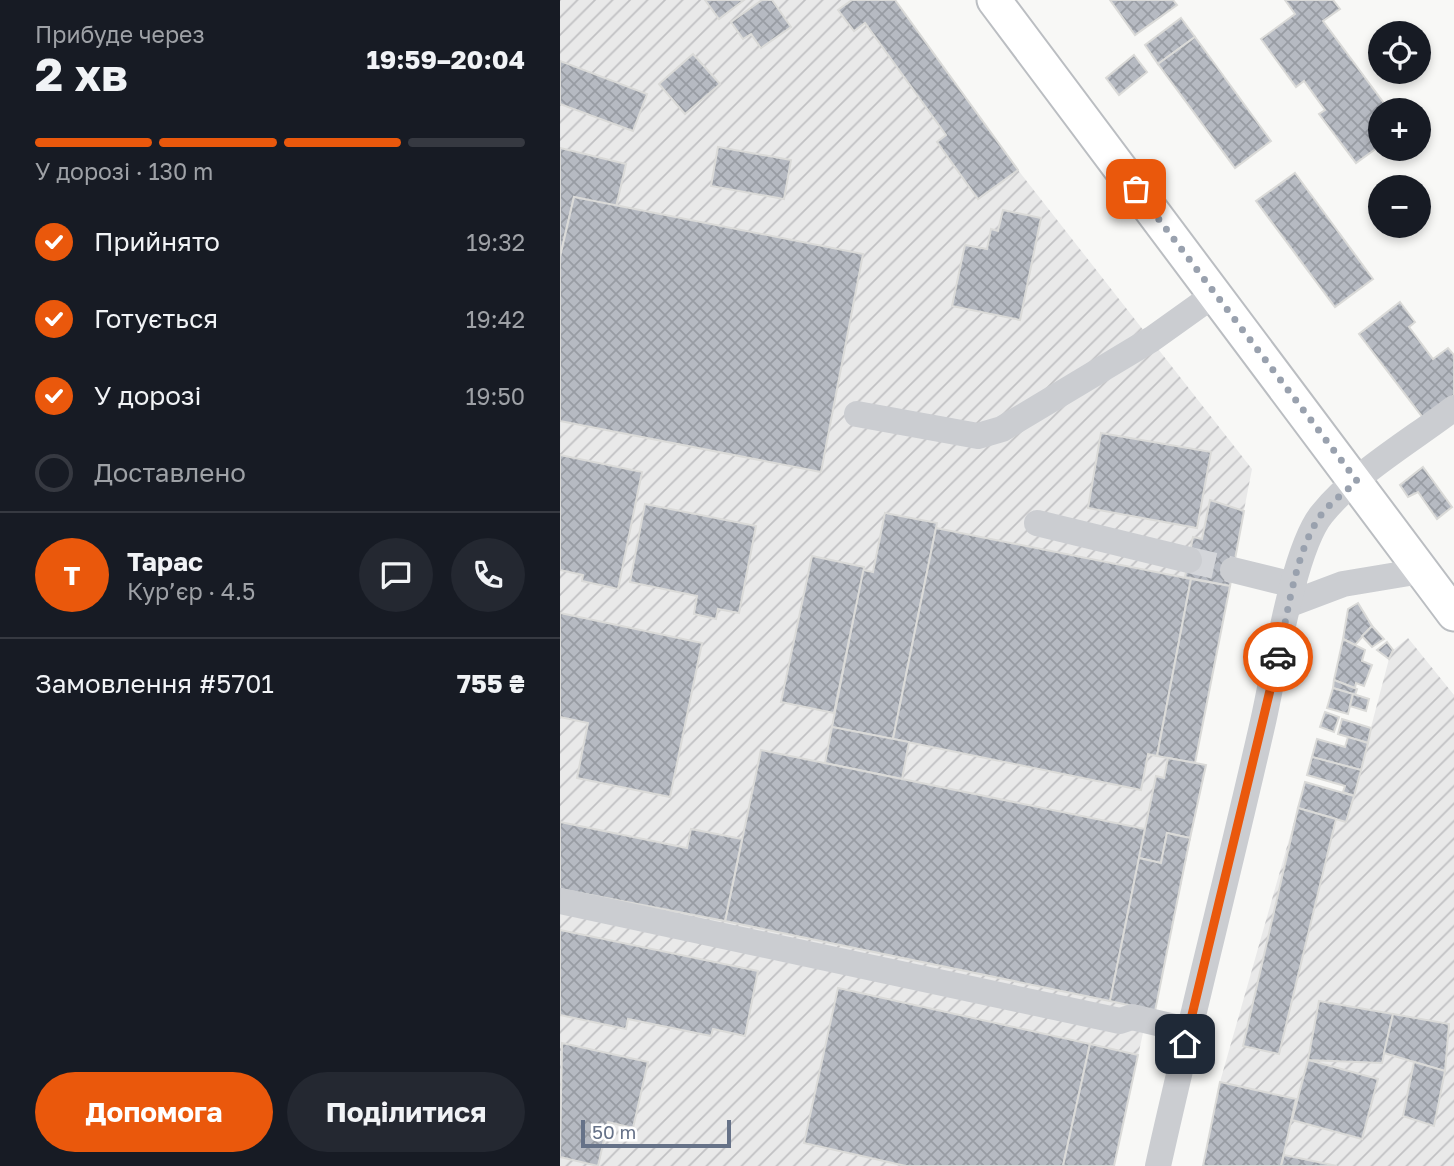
<!DOCTYPE html>
<html lang="uk">
<head>
<meta charset="utf-8">
<style>
	body { margin:0; font-family:"Golos Text",sans-serif; background:#242831; color:#f1f3f6; height:100vh; display:flex; flex-direction:column; font-size:26px; white-space:nowrap }
	* { box-sizing:border-box; margin:0 }
	p { font-size:23px; color:#9ea1a6 }
	.icon { flex:none; width:38px; height:38px; fill:none; stroke:currentColor; stroke-width:2; stroke-linecap:round; stroke-linejoin:round }
	.map { position:relative; flex:1; overflow:hidden }
	.details { display:flex; flex-direction:column; background:#171b24; width:560px }
	.details>* { flex:none }
	.fabs { position:absolute; left:808px; top:21px; display:grid; gap:14px }
	.fabs a { display:grid; place-items:center; width:63px; height:63px; border-radius:50%; background:#171b24; box-shadow:0 4px 10px #0003; font-size:35px }
	.scale { position:absolute; left:21px; bottom:18px; width:150px; box-sizing:border-box; padding-left:7px; border:4px solid #667288; border-top:0; font-size:19px; line-height:24px; white-space:nowrap; color:#667288; -webkit-text-stroke:5px #fff; paint-order:stroke }
	.pin { position:absolute; display:grid; place-items:center; width:60px; height:60px; color:#fff; margin:-30px; border-radius:14px; box-shadow:0 4px 10px #0006 }
	.courier { position:absolute; display:grid; place-items:center; width:70px; height:70px; margin:-35px; border:5px solid #ea580c; border-radius:50%; background:#fff; color:#222; box-shadow:0 2px 9px #0007 }
	.overview em { font-style:normal; font-weight:700 }
	.overview div { display:flex; flex-direction:column-reverse }
	.overview { display:flex; align-items:center; justify-content:space-between; height:119px; padding:0 35px }
	h1 { font-size:46px; font-weight:700; line-height:52px }
	.bar { display:grid; grid-template-columns:repeat(4,1fr); gap:10px 7px; align-content:center; height:84px; padding:0 35px }
	.bar i { height:9px; border-radius:5px; background:#363941 }
	.bar .selected { background:#ea580c }
	.bar p { grid-column:span 4 }
	.line { display:flex; align-items:center; gap:18px; padding:0 35px; border-top:2px solid #363941 }
	.line div { flex:1 }
	.round { display:grid; place-items:center; flex:none; width:74px; height:74px; border-radius:37px; background:#242831 }
	ol { padding:0 35px; list-style:none }
	li { display:flex; align-items:center; gap:21px; height:77px }
	li p { margin-inline-start:auto }
	li .icon { padding:7px; border-radius:50%; background:#ea580c; color:#fff; stroke-width:4 }
	li:last-child { color:#9ea1a6 }
	li i { width:38px; height:38px; border:4px solid #363941; border-radius:50% }
	.action { display:flex; gap:14px; margin-top:auto; padding:14px 35px }
	.action a { flex:1; height:80px; border-radius:42px; background:#ea580c; color:#fff; font-size:28px; font-weight:700; line-height:80px; text-align:center }
	.action a+a { background:#242831; color:#f1f3f6 }
	main { display:flex; flex:1; min-height:0 }
	.map>svg:first-child { display:block }
</style>
</head>
<body>
<main>
<section class="details">
<div class="overview"><div><h1>2 хв</h1><p>Прибуде через</p></div><em>19:59–20:04</em></div>
<div class="bar"><i class="selected"></i><i class="selected"></i><i class="selected"></i><i></i><p>У дорозі · 130 m</p></div>
<ol>
<li><svg class="icon" aria-label="check" viewBox="0 0 24 24"><path d="M5 12l5 5 9-10"/></svg>Прийнято<p>19:32</p></li>
<li><svg class="icon" aria-label="check" viewBox="0 0 24 24"><path d="M5 12l5 5 9-10"/></svg>Готується<p>19:42</p></li>
<li><svg class="icon" aria-label="check" viewBox="0 0 24 24"><path d="M5 12l5 5 9-10"/></svg>У дорозі<p>19:50</p></li>
<li><i></i>Доставлено</li>
</ol>
<div class="line" style="height:126px"><b class="round" style="background:#ea580c;color:#fff">Т</b><div><b>Тарас</b><p>Кур’єр · 4.5</p></div><a class="round"><svg class="icon" aria-label="chat" viewBox="0 0 24 24"><path d="M4 5h16v11H9l-5 4z"/></svg></a><a class="round"><svg class="icon" aria-label="phone" viewBox="0 0 24 24"><path d="M5 4h4l2 5-3 2q2 4 5 5l2-3 5 2v4C11 20 4 13 5 4z"/></svg></a></div>
<div class="line" style="height:91px"><div>Замовлення #5701</div><b>755 ₴</b></div>
<div class="action"><a>Допомога</a><a>Поділитися</a></div>
</section>
<div class="map">
<svg width="894" height="1166" viewBox="0 0 894 1166">
	<defs>
		<pattern id="industrial-furrows" width="10" height="10" patternUnits="userSpaceOnUse" patternTransform="scale(1.75)"><rect width="10" height="10" fill="#e9e9e9"/><path d="M-1 1l2-2M0 10L10 0M9 11l2-2" fill="none" stroke="#c1c1c3"/></pattern>
		<pattern id="building-cross-hatch" width="8" height="8" patternUnits="userSpaceOnUse" patternTransform="scale(1.75)"><rect width="8" height="8" fill="#b6bac2"/><path d="M0 0l8 8M0 8l8-8" fill="none" stroke="#989ca3"/></pattern>
	</defs>
	<rect width="100%" height="100%" fill="#f8f8f6"/>
	<g fill="url(#industrial-furrows)">
		<polygon points="0,0 145,0 159,19 184,0 335,0 458,170 692,469 635,763 646,765 595,1011 588,1010 554,1166 0,1166"/>
		<polygon points="848,638 894,695 894,1166 643,1166 660,1082 738,808 786,822 829,659 833,650"/>
	</g>
	<g fill="url(#building-cross-hatch)" stroke="#dadad8" stroke-width="2">
		<polygon points="145,0 184,0 159,19"/>
		<polygon points="202,0 212,0 231,27 201,48 191,34 183,39 171,22"/>
		<polygon points="292,0 335,0 458,170 418,199 377,142 386,135 305,23 294,31 278,10"/>
		<polygon points="550,0 613,0 617,5 575,35"/>
		<polygon points="725,0 773,0 780,9 763,21 829,110 821,110 821,145 796,163 759,114 765,110 744,81 736,87 701,39 735,14"/>
		<polygon points="621,18 635,37 598,64 585,45"/>
		<polygon points="635,37 711,141 675,168 598,64"/>
		<polygon points="133,54 160,84 125,114 99,84"/>
		<polygon points="574,55 587,72 559,95 546,78"/>
		<polygon points="0,61 87,94 73,131 0,104"/>
		<polygon points="846,100 854,110 833,110"/>
		<polygon points="158,147 231,160 224,199 151,186"/>
		<polygon points="0,148 66,164 56,207 14,197 0,257"/>
		<polygon points="835,149 858,149 843,160"/>
		<polygon points="735,173 813,279 775,307 696,201"/>
		<polygon points="14,197 303,254 261,472 0,421 0,257"/>
		<polygon points="443,210 481,218 460,320 392,306 405,245 427,249 431,229 438,231"/>
		<polygon points="840,302 855,322 849,327 873,359 888,348 894,355 894,395 864,419 799,334"/>
		<polygon points="541,433 651,452 637,528 528,508"/>
		<polygon points="0,455 82,472 58,589 22,581 23,575 0,570"/>
		<polygon points="863,467 892,507 877,519 858,492 848,497 840,485"/>
		<polygon points="650,500 684,511 670,586 625,577 633,537 642,539"/>
		<polygon points="85,504 196,526 179,613 158,609 156,619 134,614 137,596 70,582"/>
		<polygon points="325,513 377,523 333,739 272,727 303,570 313,572"/>
		<polygon points="376,528 631,579 597,756 588,754 581,790 333,739"/>
		<polygon points="252,556 304,567 274,713 221,702"/>
		<polygon points="631,579 670,586 635,763 597,756"/>
		<polygon points="798,603 812,626 795,645 783,639 788,609"/>
		<polygon points="0,613 142,643 110,797 17,778 28,723 0,717"/>
		<polygon points="812,626 824,639 812,647 802,636"/>
		<polygon points="783,639 805,650 802,661 812,665 804,686 796,683 795,688 774,680"/>
		<polygon points="827,642 833,650 829,659 817,650"/>
		<polygon points="774,680 797,689 795,695 773,688"/>
		<polygon points="773,688 793,694 788,714 767,708"/>
		<polygon points="793,694 809,699 806,711 790,706"/>
		<polygon points="765,712 779,717 774,732 760,727"/>
		<polygon points="782,719 811,728 808,743 778,734"/>
		<polygon points="272,727 349,742 342,779 265,763"/>
		<polygon points="788,737 808,743 801,770 752,757 757,739 785,747"/>
		<polygon points="201,750 585,829 550,1001 165,921"/>
		<polygon points="752,757 801,770 794,796 783,792 785,786 747,775"/>
		<polygon points="608,758 646,765 630,838 607,833 601,863 579,858 596,776 604,778"/>
		<polygon points="745,782 794,796 786,822 738,808"/>
		<polygon points="738,808 776,819 719,1054 683,1046"/>
		<polygon points="0,822 127,848 131,829 182,839 165,921 0,889"/>
		<polygon points="607,833 630,838 595,1011 550,1001 579,858 601,863"/>
		<polygon points="0,930 198,971 185,1036 153,1029 151,1036 68,1019 66,1029 0,1015"/>
		<polygon points="278,988 530,1044 503,1166 346,1166 244,1143"/>
		<polygon points="759,1001 833,1014 822,1063 748,1060"/>
		<polygon points="833,1014 889,1024 885,1071 824,1053"/>
		<polygon points="2,1043 88,1062 73,1128 48,1122 38,1166 0,1157"/>
		<polygon points="530,1044 578,1055 554,1166 503,1166"/>
		<polygon points="748,1060 818,1079 802,1139 732,1120"/>
		<polygon points="854,1062 885,1071 874,1126 843,1116"/>
		<polygon points="660,1082 736,1099 721,1166 643,1166"/>
		<polygon points="724,1155 777,1166 721,1166"/>
	</g>
	<g fill="none" stroke-linecap="round" stroke-linejoin="round">
		<polyline stroke="#d4d6da" stroke-width="26" stroke-dasharray="26 13" stroke-linecap="butt" points="629,560 673,570"/>
		<defs>
			<polyline id="major" points="434,0 894,614"/>
		</defs>
		<use href="#major" stroke="#bbbec2" stroke-width="37"/>
		<g stroke="#cbcdd1" stroke-width="26">
			<polyline points="297,414 418,436 442,429 592,339 655,294"/>
			<polyline points="477,523 629,560"/>
			<polyline points="673,570 734,585"/>
			<polyline points="730,604 783,584 861,571"/>
			<polyline points="0,901 560,1021 572,1017 627,1030"/>
			<path d="M598 1166C631 1018 669 871 703 722 714 674 733 549 762 514 794 474 852 440 894 408"/>
		</g>
		<use href="#major" stroke="#fff" stroke-width="33"/>
	</g>
	<g fill="none" stroke-linecap="round" stroke-linejoin="round">
		<path stroke="#99a1ae" stroke-width="7" stroke-dasharray="0 12.6" d="M576 189 797 481C785 492 770 503 761 515 735 551 728 614 718 657"/>
		<polyline stroke="#ea580c" stroke-width="9" points="625,1044 718,657"/>
	</g>
</svg>
<div class="fabs">
<a><svg class="icon" aria-label="locate" viewBox="0 0 24 24"><circle cx="12" cy="12" r="6"/><path d="M12 2v4M12 18v4M2 12h4M18 12h4"/></svg></a>
<a>+</a>
<a>−</a>
</div>
<div class="scale">50 m</div>
<div class="pin" style="left:576px;top:189px;background:#ea580c"><svg class="icon" aria-label="bag" viewBox="0 0 24 24"><path d="M5 8h14l-1 12H6zM9 8a3 3 0 0 1 6 0"/></svg></div>
<div class="pin" style="left:625px;top:1044px;background:#1f2937"><svg class="icon" aria-label="home" viewBox="0 0 24 24"><path d="M3 11l9-7 9 7M6 9v11h12V9"/></svg></div>
<div class="courier" style="left:718px;top:657px"><svg class="icon" aria-label="car" viewBox="0 0 24 24"><path d="M5 17H2v-5l4-1 3-4h7l3 4 3 1v5h-3M9 17h6M6 11h13"/><circle cx="7" cy="17" r="2"/><circle cx="17" cy="17" r="2"/></svg></div>
</div>
</main>
</body>
</html>
